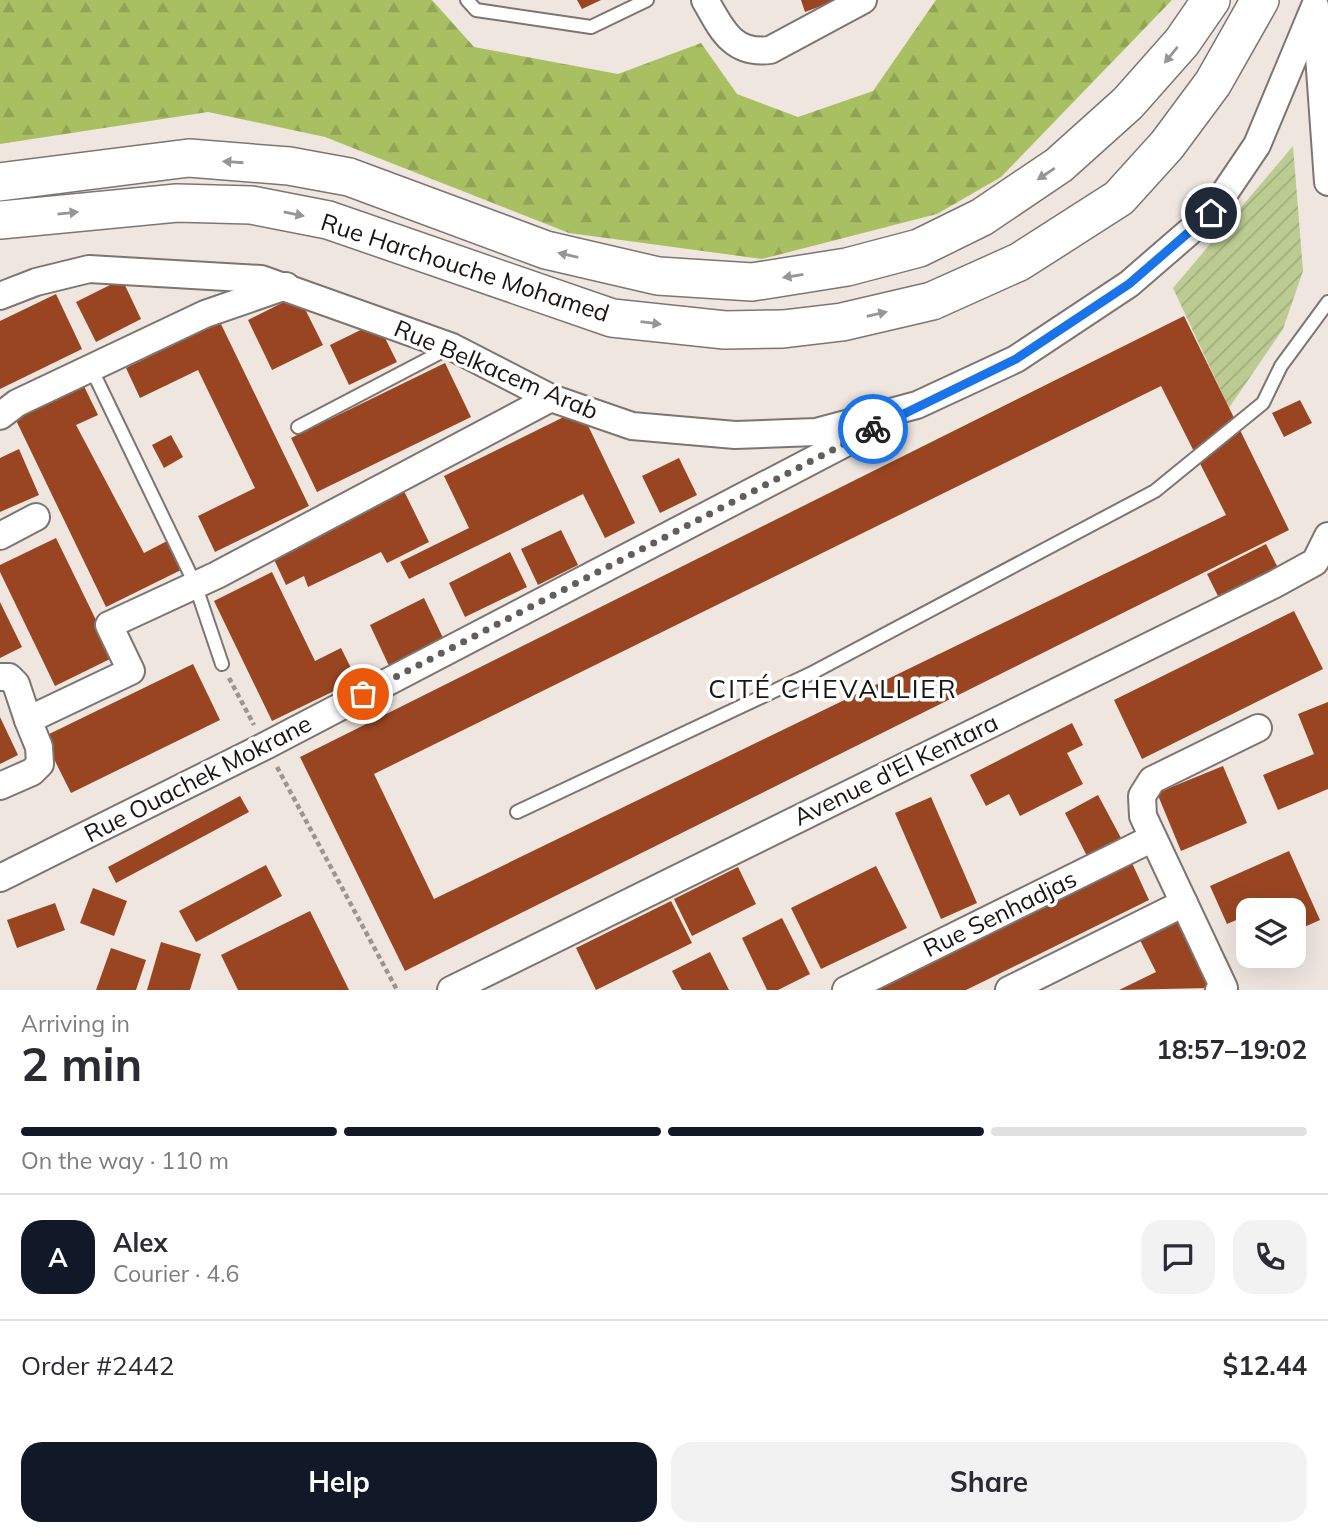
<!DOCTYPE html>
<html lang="en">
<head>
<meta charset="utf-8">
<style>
	body { margin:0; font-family:Mulish,sans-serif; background:#f2f2f3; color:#2b2b33; height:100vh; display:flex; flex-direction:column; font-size:26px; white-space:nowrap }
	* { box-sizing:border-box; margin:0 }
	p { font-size:23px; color:#7c7c81 }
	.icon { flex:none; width:38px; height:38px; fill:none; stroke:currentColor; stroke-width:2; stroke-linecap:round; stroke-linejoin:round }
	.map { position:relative; height:990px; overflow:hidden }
	.panel { display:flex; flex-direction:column; background:#fff; flex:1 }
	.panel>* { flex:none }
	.controls { position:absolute; left:1236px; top:898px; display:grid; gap:14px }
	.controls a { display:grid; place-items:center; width:70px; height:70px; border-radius:14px; background:#fff; box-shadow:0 7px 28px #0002; font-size:35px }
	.pin { position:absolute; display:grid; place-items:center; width:60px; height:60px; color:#fff; margin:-30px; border:4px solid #fff; border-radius:50%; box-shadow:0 2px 7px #0007 }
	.courier { position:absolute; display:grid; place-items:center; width:70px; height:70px; margin:-35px; border:5px solid #1a73e8; border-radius:50%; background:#fff; color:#222; box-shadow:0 2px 9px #0007 }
	.summary em { font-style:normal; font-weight:700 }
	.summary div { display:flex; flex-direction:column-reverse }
	.summary { display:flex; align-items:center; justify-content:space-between; height:119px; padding:0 21px }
	h1 { font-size:46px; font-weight:700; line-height:52px }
	.bar { display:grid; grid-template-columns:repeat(4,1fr); gap:10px 7px; align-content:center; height:84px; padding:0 21px }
	.bar i { height:9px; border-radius:5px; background:#e1e1e2 }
	.bar .selected { background:#111827 }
	.bar p { grid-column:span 4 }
	.line { display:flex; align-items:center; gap:18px; padding:0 21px; border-top:2px solid #e1e1e2 }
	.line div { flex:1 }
	.round { display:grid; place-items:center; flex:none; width:74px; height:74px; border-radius:21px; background:#f2f2f3 }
	.primary-button { display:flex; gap:14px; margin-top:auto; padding:14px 21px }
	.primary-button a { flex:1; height:80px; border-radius:21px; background:#111827; color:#fff; font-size:28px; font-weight:700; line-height:80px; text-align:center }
	.primary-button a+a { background:#f2f2f3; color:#2b2b33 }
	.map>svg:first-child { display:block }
</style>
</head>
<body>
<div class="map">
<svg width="1328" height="990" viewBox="0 0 1328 990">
	<defs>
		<pattern id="forest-firs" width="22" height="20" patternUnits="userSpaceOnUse" patternTransform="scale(1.75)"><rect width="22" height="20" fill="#a9c062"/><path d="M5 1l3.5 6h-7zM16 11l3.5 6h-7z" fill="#91a454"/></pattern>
		<pattern id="garden-furrows" width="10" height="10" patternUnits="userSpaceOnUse" patternTransform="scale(1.75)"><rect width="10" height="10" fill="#bbcb91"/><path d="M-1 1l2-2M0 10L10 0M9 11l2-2" fill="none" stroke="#a0ad7c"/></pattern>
	</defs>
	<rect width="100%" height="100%" fill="#efe6e0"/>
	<polygon fill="url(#forest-firs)" points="0,0 432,0 474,47 618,74 701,43 737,94 798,117 873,91 936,0 1172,0 1001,177 937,214 762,259 569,233 325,137 208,112 0,144"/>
	<polygon fill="url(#garden-furrows)" points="1293,146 1303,271 1283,329 1229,408 1173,288"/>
	<g fill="#994522" fill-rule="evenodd">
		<polygon points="577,0 601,0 582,9"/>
		<polygon points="801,0 837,0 805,12"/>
		<polygon points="122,279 141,319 96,342 76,302"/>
		<polygon points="56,294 82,349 0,389 0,321"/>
		<polygon points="298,295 323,345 272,370 248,320"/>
		<path d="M1184 316 1289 530 405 971 300 757ZM1161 386 1226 515 434 899 374 774Z"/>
		<polygon points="220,322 309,506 215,552 198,516 255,488 198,370 140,398 126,368"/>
		<polygon points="377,322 397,362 349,385 330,345"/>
		<polygon points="445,363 471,417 317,492 291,438"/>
		<polygon points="81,380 98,415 76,425 144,553 171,539 185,568 106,607 13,414"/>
		<polygon points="1300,400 1312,423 1284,437 1272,413"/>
		<polygon points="580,409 635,523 605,538 583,494 409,579 400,562 469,528 444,476"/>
		<polygon points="171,435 183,457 164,468 152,445"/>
		<polygon points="19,449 39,495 0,512 0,458"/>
		<polygon points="679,458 697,495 660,513 642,476"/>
		<polygon points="403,489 429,542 387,563 381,552 308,587 304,576 286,585 271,553"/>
		<polygon points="561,530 578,565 538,585 521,549"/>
		<polygon points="56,538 114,657 55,686 0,572 0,565"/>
		<polygon points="1266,544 1282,576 1223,606 1207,574"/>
		<polygon points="510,552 527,587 465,617 449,583"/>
		<polygon points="272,572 315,661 341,648 357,680 272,721 214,601"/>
		<polygon points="424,598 444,640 389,666 370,625"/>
		<polygon points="0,602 22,647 0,658"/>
		<polygon points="1294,611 1323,669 1142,759 1114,700"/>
		<polygon points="193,664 220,720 71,793 43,737"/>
		<polygon points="1328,702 1328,789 1278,810 1263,775 1314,754 1298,714"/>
		<polygon points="0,717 18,755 0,764"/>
		<polygon points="1072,723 1083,745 1067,753 1083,784 1020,816 1009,794 986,806 970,775"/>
		<polygon points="1223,766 1247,823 1181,851 1157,793"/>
		<polygon points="1098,795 1121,838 1087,856 1065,813"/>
		<polygon points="240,796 249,812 116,883 108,867"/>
		<polygon points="931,797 977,903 941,919 895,813"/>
		<polygon points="1289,851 1320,920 1293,932 1293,910 1278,910 1274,903 1258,910 1248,910 1248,915 1227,924 1210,886"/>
		<polygon points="1132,863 1149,900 966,990 874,990"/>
		<polygon points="266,865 282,896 196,942 179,911"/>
		<polygon points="876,866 907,928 821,969 791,908"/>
		<polygon points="738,867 756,904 692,936 674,899"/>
		<polygon points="93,888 127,901 114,936 80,923"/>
		<polygon points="671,901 692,943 596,990 576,948"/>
		<polygon points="55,903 65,930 17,948 7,920"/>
		<polygon points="310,911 349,990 238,990 221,955"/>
		<polygon points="782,918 810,974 778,990 767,990 742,938"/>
		<polygon points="1177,920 1210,988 1119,990 1156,972 1139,938"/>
		<polygon points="161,942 201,954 190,990 147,990"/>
		<polygon points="111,948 146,960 136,990 96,990"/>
		<polygon points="710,952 729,990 682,990 672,971"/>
	</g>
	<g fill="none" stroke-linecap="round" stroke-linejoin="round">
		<defs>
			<g id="lane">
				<polyline points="467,0 476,10 591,27 647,0"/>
				<polyline points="91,368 195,584 222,664"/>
				<polyline points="298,427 449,348"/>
				<polyline points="517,812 810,674 1155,491 1263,403 1281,366 1328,302"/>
			</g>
			<g id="street">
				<path d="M705 0C721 28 732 55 770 50L863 0"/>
				<polyline points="1316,13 1328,182"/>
				<polyline points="0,296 36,282 89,269 261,279 452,347 551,398 632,426 735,435 816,432 917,405 1016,359 1129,284 1211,213 1257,145 1315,6"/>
				<polyline points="0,416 17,403 205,314 286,286"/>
				<polyline points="0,536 36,517"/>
				<polyline points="0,677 9,677 16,684 28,720 131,671 109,625 217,575 551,398"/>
				<polyline points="0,786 32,772 40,764 39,747 28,720"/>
				<polyline points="0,878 265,746 878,426"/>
				<polyline points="451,990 1273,585 1315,562 1328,536"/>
				<polyline points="846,990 1153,838"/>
				<polyline points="1009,990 1184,903"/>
				<polyline points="1219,990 1224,988 1143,816 1142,796 1152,780 1258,728"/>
			</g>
			<g id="secondary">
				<polyline points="0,182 189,158 289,166 349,177 546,250 658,276 752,282 847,267 919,248 982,217 1059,165 1128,103 1182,42 1211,0"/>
				<polyline points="0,220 177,203 251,205 328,220 612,318 725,330 783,329 842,322 932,301 1019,262 1119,198 1167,145 1213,83 1260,0"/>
			</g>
		</defs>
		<use href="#lane" stroke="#7d7571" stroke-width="16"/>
		<use href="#street" stroke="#7d7571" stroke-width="30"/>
		<use href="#secondary" stroke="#7d7571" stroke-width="40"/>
		<g stroke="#9b9490" stroke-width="4.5" stroke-dasharray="5 3.5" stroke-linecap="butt">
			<polyline points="229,678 254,725"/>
			<polyline points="277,767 397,990"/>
		</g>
		<use href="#lane" stroke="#fff" stroke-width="12"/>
		<use href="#street" stroke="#fff" stroke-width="26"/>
		<use href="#secondary" stroke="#fff" stroke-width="37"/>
	</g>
	<defs><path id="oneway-solid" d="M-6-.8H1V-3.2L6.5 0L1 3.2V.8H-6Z" transform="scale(1.75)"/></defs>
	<g fill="#979695">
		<use href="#oneway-solid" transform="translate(1171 55) rotate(129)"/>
		<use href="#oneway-solid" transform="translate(233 162) rotate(-176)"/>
		<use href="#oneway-solid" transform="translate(1046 174) rotate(146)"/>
		<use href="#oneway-solid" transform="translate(68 213) rotate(-6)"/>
		<use href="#oneway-solid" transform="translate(294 214) rotate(11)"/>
		<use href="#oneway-solid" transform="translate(568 255) rotate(-167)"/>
		<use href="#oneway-solid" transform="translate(793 276) rotate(171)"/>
		<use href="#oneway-solid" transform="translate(877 314) rotate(-13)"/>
		<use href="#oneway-solid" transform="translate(651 323) rotate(7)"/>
	</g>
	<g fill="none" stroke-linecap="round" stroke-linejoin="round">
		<polyline stroke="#635e5b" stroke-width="7" stroke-dasharray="0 12.6" points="363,694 873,429"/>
		<polyline stroke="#1a73e8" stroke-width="9" points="873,429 1016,359 1129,284 1211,213"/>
	</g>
	<g text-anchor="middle" stroke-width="7" stroke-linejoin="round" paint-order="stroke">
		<g font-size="24" fill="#181513" stroke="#fff">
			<text transform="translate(465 268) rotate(18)" y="8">Rue Harchouche Mohamed</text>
			<text transform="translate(496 370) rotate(23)" y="8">Rue Belkacem Arab</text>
			<text transform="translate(896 770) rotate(-26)" y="8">Avenue d'El Kentara</text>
			<text transform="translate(198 779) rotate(-27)" y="8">Rue Ouachek Mokrane</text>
			<text transform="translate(1000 914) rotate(-26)" y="8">Rue Senhadjas</text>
		</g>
		<g font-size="26" letter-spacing="2" fill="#181513" stroke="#fff">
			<text x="833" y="698">CITÉ CHEVALLIER</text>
		</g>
	</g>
</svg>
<div class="controls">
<a><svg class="icon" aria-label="layers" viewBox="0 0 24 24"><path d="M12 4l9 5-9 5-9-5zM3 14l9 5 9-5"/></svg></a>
</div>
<div class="pin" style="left:363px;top:694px;background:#ea580c"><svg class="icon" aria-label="bag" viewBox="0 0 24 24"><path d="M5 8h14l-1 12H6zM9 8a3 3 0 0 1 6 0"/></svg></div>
<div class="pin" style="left:1211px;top:213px;background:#1f2937"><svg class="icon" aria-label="home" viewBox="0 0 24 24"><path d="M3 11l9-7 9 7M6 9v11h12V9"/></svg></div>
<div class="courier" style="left:873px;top:429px"><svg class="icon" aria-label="bike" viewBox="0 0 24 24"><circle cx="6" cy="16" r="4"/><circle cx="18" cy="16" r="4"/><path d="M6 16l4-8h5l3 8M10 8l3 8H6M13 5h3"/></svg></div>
</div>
<section class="panel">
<div class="summary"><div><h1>2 min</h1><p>Arriving in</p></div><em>18:57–19:02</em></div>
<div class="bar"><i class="selected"></i><i class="selected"></i><i class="selected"></i><i></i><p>On the way · 110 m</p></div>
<div class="line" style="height:126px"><b class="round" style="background:#111827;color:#fff">A</b><div><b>Alex</b><p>Courier · 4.6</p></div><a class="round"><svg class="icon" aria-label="chat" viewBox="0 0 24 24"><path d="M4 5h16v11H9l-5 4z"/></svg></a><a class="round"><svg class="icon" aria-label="phone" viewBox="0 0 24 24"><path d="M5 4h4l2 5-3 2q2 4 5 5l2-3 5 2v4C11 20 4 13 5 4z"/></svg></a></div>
<div class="line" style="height:91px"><div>Order #2442</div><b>$12.44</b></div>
<div class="primary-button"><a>Help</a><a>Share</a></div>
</section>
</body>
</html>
